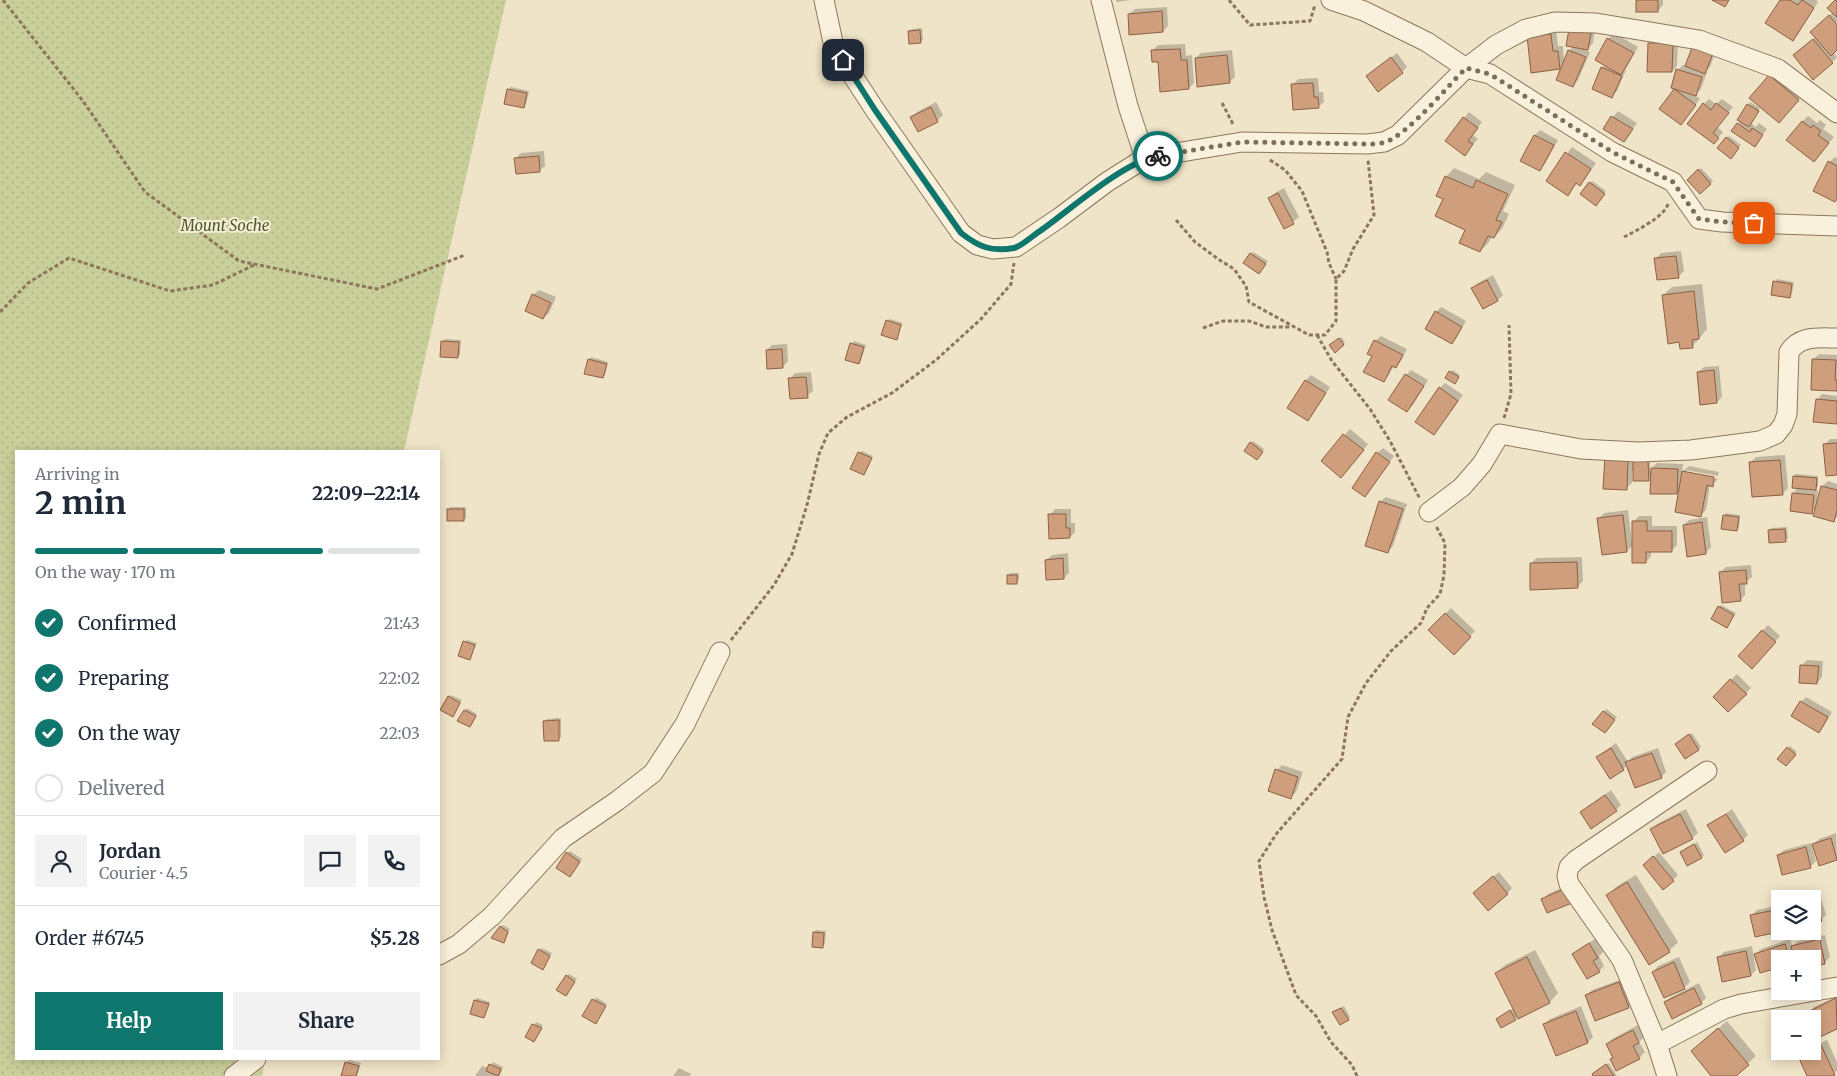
<!DOCTYPE html>
<html lang="en">
<head>
<meta charset="utf-8">
<style>
	body { margin:0; font-family:Merriweather,serif; background:#f2f2f3; color:#1f2937; height:100vh; display:flex; flex-direction:column; font-size:19px; white-space:nowrap }
	* { box-sizing:border-box; margin:0 }
	p { font-size:16px; color:#747a83 }
	.icon { flex:none; width:28px; height:28px; fill:none; stroke:currentColor; stroke-width:2; stroke-linecap:round; stroke-linejoin:round }
	.map { position:relative; flex:1; overflow:hidden }
	.sheet { position:absolute; left:15px; top:450px; width:425px; height:610px; display:flex; flex-direction:column; background:#fff; border-radius:0px; box-shadow:0 2px 12px #0003 }
	.sheet>* { flex:none }
	.fabs { position:absolute; left:1771px; top:890px; display:grid; gap:10px }
	.fabs a { display:grid; place-items:center; width:50px; height:50px; border-radius:0px; background:#fff; box-shadow:0 2px 12px #0003; font-size:25px }
	.pin { position:absolute; display:grid; place-items:center; width:42px; height:42px; color:#fff; margin:-21px; border-radius:10px; box-shadow:0 2px 8px #0006 }
	.courier { position:absolute; display:grid; place-items:center; width:50px; height:50px; margin:-25px; border:4px solid #0f766e; border-radius:50%; background:#fff; color:#222; box-shadow:0 1px 6px #0007 }
	.overview em { font-style:normal; font-weight:700 }
	.overview div { display:flex; flex-direction:column-reverse }
	.overview { display:flex; align-items:center; justify-content:space-between; height:85px; padding:0 20px }
	h1 { font-size:32px; font-weight:700; line-height:38px }
	.bar { display:grid; grid-template-columns:repeat(4,1fr); gap:8px 5px; align-content:center; height:60px; padding:0 20px }
	.bar i { height:6px; border-radius:4px; background:#e0e1e3 }
	.bar .current { background:#0f766e }
	.bar p { grid-column:span 4 }
	.line { display:flex; align-items:center; gap:12px; padding:0 20px; border-top:1px solid #e0e1e3 }
	.line div { flex:1 }
	.round { display:grid; place-items:center; flex:none; width:52px; height:52px; border-radius:0px; background:#f2f2f3 }
	ol { padding:0 20px; list-style:none }
	li { display:flex; align-items:center; gap:15px; height:55px }
	li p { margin-inline-start:auto }
	li .icon { padding:5px; border-radius:50%; background:#0f766e; color:#fff; stroke-width:4 }
	li:last-child { color:#747a83 }
	li i { width:28px; height:28px; border:2px solid #e0e1e3; border-radius:50% }
	.primary-button { display:flex; gap:10px; margin-top:auto; padding:10px 20px }
	.primary-button a { flex:1; height:58px; border-radius:0px; background:#0f766e; color:#fff; font-size:20px; font-weight:700; line-height:58px; text-align:center }
	.primary-button a+a { background:#f2f2f3; color:#1f2937 }
	.map>svg:first-child { display:block }
</style>
</head>
<body>
<div class="map">
<svg width="1837" height="1076" viewBox="0 0 1837 1076">
	<defs>
		<pattern id="park-dots" width="8" height="8" patternUnits="userSpaceOnUse" patternTransform="scale(1.25)"><rect width="8" height="8" fill="#c9cf9b"/><path d="M2 2h.1M6 6h.1" fill="none" stroke="#aeb285" stroke-width="1.8" stroke-linecap="round"/></pattern>
	</defs>
	<rect width="100%" height="100%" fill="#f0e4c8"/>
	<polygon fill="url(#park-dots)" points="0,0 506,0 404,451 16,451 16,1059 265,1059 262,1076 0,1076"/>
	<g fill="#0003">
		<polygon points="1116,0 1131,0 1116,2"/>
		<polygon points="1637,0 1663,0 1663,5 1658,11"/>
		<polygon points="1781,0 1816,0 1818,2 1798,34 1793,39"/>
		<polygon points="1837,0 1837,49 1834,52 1837,58 1832,62 1800,50 1816,37 1817,27 1833,12"/>
		<polygon points="1167,7 1168,26 1163,31 1129,14 1135,9"/>
		<polygon points="1595,27 1593,43 1586,50 1590,52 1578,80 1573,86 1564,63 1559,68 1528,37 1556,29 1558,46 1563,46 1564,63 1569,51 1574,46 1570,29"/>
		<polygon points="922,28 923,40 920,42 909,32 912,29"/>
		<polygon points="1614,33 1638,47 1625,70 1626,70 1617,91 1612,96 1603,68 1605,65 1596,60 1608,39"/>
		<polygon points="1654,38 1678,39 1677,66 1672,71 1649,44"/>
		<polygon points="1185,44 1186,56 1192,55 1194,83 1189,88 1159,61 1152,51 1158,45"/>
		<polygon points="1717,48 1710,67 1705,72 1707,72 1701,89 1695,95 1700,99 1681,124 1675,90 1678,70 1683,65 1687,66"/>
		<polygon points="1232,50 1235,77 1229,82 1196,58 1201,53"/>
		<polygon points="1397,53 1407,67 1402,72 1373,71"/>
		<polygon points="1775,70 1803,94 1784,116 1770,76"/>
		<polygon points="1318,78 1319,92 1323,92 1324,102 1318,107 1293,85 1298,79"/>
		<polygon points="511,87 529,91 526,104 524,106 508,89"/>
		<polygon points="1709,99 1716,104 1722,99 1733,107 1717,127 1723,132 1714,142 1704,104"/>
		<polygon points="936,102 943,115 937,121 918,130 912,117 917,112"/>
		<polygon points="1750,102 1760,108 1751,123 1756,127 1759,123 1767,129 1755,145 1738,124 1741,121 1739,120"/>
		<polygon points="1618,111 1637,123 1624,141 1604,128"/>
		<polygon points="1469,112 1482,122 1473,135 1478,139 1465,154 1464,118"/>
		<polygon points="1808,116 1817,123 1820,120 1826,125 1823,129 1834,137 1819,155 1802,122"/>
		<polygon points="1540,130 1558,140 1545,164 1539,170 1522,161 1535,135"/>
		<polygon points="1729,136 1741,145 1733,155 1726,138"/>
		<polygon points="1572,147 1596,163 1585,179 1580,185 1577,183 1567,194 1547,181"/>
		<polygon points="544,151 545,166 539,171 516,158 521,153"/>
		<polygon points="1835,157 1837,158 1837,199 1829,162"/>
		<polygon points="1454,168 1479,179 1486,172 1515,185 1503,211 1509,214 1502,229 1494,237 1492,236 1489,242 1480,251 1444,198 1446,177"/>
		<polygon points="1701,168 1713,181 1700,192 1688,180"/>
		<polygon points="1592,181 1606,191 1598,202 1590,183"/>
		<polygon points="1284,188 1299,217 1293,222 1285,227 1270,198 1275,193"/>
		<polygon points="1681,251 1684,271 1678,277 1656,259 1661,253"/>
		<polygon points="1253,252 1268,261 1261,271 1251,254"/>
		<polygon points="1493,275 1503,295 1498,300 1483,308 1473,288 1478,283"/>
		<polygon points="1777,279 1794,282 1792,294 1790,297 1775,282"/>
		<polygon points="1702,284 1707,329 1693,346 1680,341 1663,295 1672,287"/>
		<polygon points="539,290 556,297 549,313 543,318 533,295"/>
		<polygon points="1441,307 1466,321 1457,337 1452,343 1436,312"/>
		<polygon points="890,319 903,323 896,338 887,321"/>
		<polygon points="1381,336 1407,349 1401,361 1396,366 1394,365 1389,375 1383,381 1373,355 1375,341"/>
		<polygon points="1341,337 1345,342 1343,344 1333,343"/>
		<polygon points="445,339 461,340 460,355 457,357 443,341"/>
		<polygon points="854,341 866,345 861,361 859,363 852,344"/>
		<polygon points="787,344 788,361 783,367 767,350 772,345"/>
		<polygon points="1819,354 1837,355 1837,390 1814,359"/>
		<polygon points="591,357 608,362 605,375 603,377 589,360"/>
		<polygon points="1719,366 1722,397 1717,402 1698,372 1704,367"/>
		<polygon points="1411,370 1428,380 1413,405 1407,410 1406,375"/>
		<polygon points="1453,370 1460,375 1457,380 1450,372"/>
		<polygon points="811,372 813,391 807,396 790,379 795,373"/>
		<polygon points="1311,375 1330,387 1313,414 1308,420 1289,408 1306,380"/>
		<polygon points="1445,383 1463,395 1434,434 1440,388"/>
		<polygon points="1822,394 1837,396 1837,423 1817,400"/>
		<polygon points="1350,429 1368,444 1346,471 1322,461"/>
		<polygon points="1830,439 1837,439 1837,474 1824,445"/>
		<polygon points="1253,441 1264,449 1259,456 1251,443"/>
		<polygon points="1383,448 1394,456 1365,496 1377,453"/>
		<polygon points="862,451 873,456 866,471 859,453"/>
		<polygon points="1633,451 1632,463 1636,459 1650,459 1650,470 1657,463 1683,464 1682,472 1689,466 1719,472 1718,476 1686,470 1686,473 1718,479 1712,485 1710,485 1706,510 1700,516 1680,489 1677,493 1652,476 1648,480 1634,471 1632,471 1632,483 1626,488 1605,487"/>
		<polygon points="1785,455 1788,488 1783,493 1750,463 1756,457"/>
		<polygon points="1796,474 1818,476 1818,486 1814,489 1818,490 1817,499 1819,499 1822,486 1828,481 1837,484 1837,517 1833,520 1817,507 1811,512 1793,493 1799,487 1794,476"/>
		<polygon points="1386,497 1407,504 1393,546 1388,551 1380,502"/>
		<polygon points="450,507 466,507 466,518 464,520 448,510"/>
		<polygon points="1055,509 1071,509 1071,523 1075,523 1075,532 1070,537 1050,515"/>
		<polygon points="1628,510 1632,543 1634,543 1633,522 1639,516 1652,516 1652,526 1677,526 1677,545 1672,550 1651,550 1651,556 1646,562 1634,544 1627,551 1599,518 1604,513"/>
		<polygon points="1726,513 1740,515 1739,528 1736,530 1724,516"/>
		<polygon points="1707,517 1711,547 1706,553 1684,525 1689,520"/>
		<polygon points="1787,527 1788,538 1786,540 1769,530 1771,528"/>
		<polygon points="1068,553 1069,573 1064,578 1046,560 1052,555"/>
		<polygon points="1582,557 1583,581 1577,587 1531,564 1536,558"/>
		<polygon points="1751,565 1752,577 1745,583 1745,595 1740,600 1720,572 1726,567"/>
		<polygon points="1010,573 1019,573 1019,580 1017,583 1008,576"/>
		<polygon points="1721,605 1736,613 1727,627 1719,607"/>
		<polygon points="1451,608 1475,631 1454,653 1430,630"/>
		<polygon points="1768,625 1780,636 1757,662 1740,656"/>
		<polygon points="467,640 477,643 470,658 464,642"/>
		<polygon points="1807,660 1823,661 1822,677 1817,683 1802,665"/>
		<polygon points="1737,674 1751,688 1728,711 1714,697"/>
		<polygon points="451,695 462,700 455,713 449,697"/>
		<polygon points="1806,697 1832,712 1824,726 1819,731 1801,702"/>
		<polygon points="467,708 477,714 470,726 459,720"/>
		<polygon points="1606,709 1617,717 1607,729 1594,724"/>
		<polygon points="561,718 561,737 559,739 545,721 547,719"/>
		<polygon points="1692,733 1701,747 1686,758 1679,742"/>
		<polygon points="1616,743 1628,762 1632,757 1658,748 1666,772 1661,777 1628,765 1610,778 1597,757"/>
		<polygon points="1790,746 1797,752 1786,765 1779,759"/>
		<polygon points="1282,765 1303,772 1296,792 1290,798 1277,770"/>
		<polygon points="1611,790 1621,805 1616,810 1581,812"/>
		<polygon points="1686,809 1698,833 1692,838 1652,829 1657,824"/>
		<polygon points="1732,809 1748,835 1743,840 1709,826"/>
		<polygon points="1836,833 1837,859 1820,864 1814,846 1812,847 1816,861 1810,867 1778,855 1784,850 1811,843 1812,846 1819,839"/>
		<polygon points="1697,842 1704,855 1701,857 1681,852"/>
		<polygon points="570,851 582,859 572,873 567,853"/>
		<polygon points="1659,852 1678,875 1673,880 1650,860"/>
		<polygon points="1499,872 1512,888 1507,894 1480,888"/>
		<polygon points="1636,875 1678,942 1669,951 1649,963 1608,896 1616,887"/>
		<polygon points="1571,884 1577,897 1543,899 1548,894"/>
		<polygon points="1821,898 1826,915 1821,920 1812,923 1812,901"/>
		<polygon points="1780,905 1780,931 1752,915 1757,910"/>
		<polygon points="503,925 510,929 504,942 501,927"/>
		<polygon points="816,930 826,931 825,944 822,946 814,932"/>
		<polygon points="1825,935 1830,957 1825,962 1812,959 1780,959 1780,965 1756,954 1761,949 1790,939 1792,946 1798,941"/>
		<polygon points="1595,939 1603,952 1599,956 1604,966 1599,971 1573,954 1579,949"/>
		<polygon points="1752,946 1756,970 1751,975 1719,957 1724,952"/>
		<polygon points="542,948 552,953 545,966 539,950"/>
		<polygon points="1535,950 1558,993 1550,1002 1519,1017 1518,1016 1502,1027 1497,1019 1514,1008 1496,973 1505,965"/>
		<polygon points="1679,957 1690,982 1682,990 1653,972 1658,966"/>
		<polygon points="569,974 577,979 568,992 567,976"/>
		<polygon points="1625,978 1634,1001 1628,1007 1587,995 1592,990"/>
		<polygon points="1699,983 1706,998 1701,1003 1665,1002 1671,997"/>
		<polygon points="1837,996 1837,1027 1821,1035 1809,1012 1814,1007"/>
		<polygon points="596,997 607,1004 598,1020 584,1016"/>
		<polygon points="477,998 490,1002 484,1017 475,1000"/>
		<polygon points="1344,1006 1350,1017 1348,1019 1336,1010"/>
		<polygon points="1581,1006 1593,1037 1588,1042 1557,1054 1545,1024 1550,1019"/>
		<polygon points="1727,1021 1756,1056 1734,1076 1713,1076 1692,1051"/>
		<polygon points="536,1022 543,1025 534,1040 527,1037"/>
		<polygon points="1638,1025 1644,1037 1639,1042 1645,1052 1639,1058 1617,1069 1614,1057 1607,1044 1612,1039"/>
		<polygon points="1827,1040 1837,1062 1837,1071 1829,1076 1808,1076 1799,1056 1804,1051 1812,1051 1812,1047"/>
		<polygon points="349,1060 361,1063 357,1076 343,1076 347,1062"/>
		<polygon points="493,1062 503,1067 500,1076 475,1076 482,1066 489,1068"/>
		<polygon points="1609,1063 1617,1076 1595,1076 1593,1074 1596,1071"/>
		<polygon points="679,1068 691,1074 690,1076 673,1076"/>
	</g>
	<g fill="#cf9f7d" stroke="#8d5f41">
		<rect x="1636" y="0" width="22" height="12"/>
		<polygon points="1712,0 1729,0 1725,7"/>
		<polygon points="1780,0 1790,0 1798,5 1802,0 1814,8 1793,41 1765,23"/>
		<polygon points="1835,0 1837,0 1837,17 1827,8"/>
		<polygon points="1162,11 1163,32 1129,35 1128,14"/>
		<polygon points="1829,15 1837,25 1837,50 1831,56 1810,32"/>
		<polygon points="1569,29 1591,33 1588,50 1566,46"/>
		<polygon points="920,30 921,43 909,44 908,31"/>
		<polygon points="1551,34 1553,51 1558,51 1560,69 1531,73 1527,36"/>
		<polygon points="1607,38 1634,53 1621,75 1595,60"/>
		<polygon points="1813,39 1833,63 1813,80 1793,55"/>
		<polygon points="1648,43 1673,43 1672,72 1647,72"/>
		<polygon points="1693,45 1713,53 1705,74 1685,66"/>
		<polygon points="1180,49 1181,60 1187,60 1189,89 1160,92 1158,62 1152,62 1151,50"/>
		<polygon points="1568,50 1586,57 1573,87 1556,80"/>
		<polygon points="1227,55 1230,83 1197,87 1195,58"/>
		<polygon points="1391,57 1403,73 1378,92 1366,76"/>
		<polygon points="1601,67 1622,76 1612,98 1592,89"/>
		<polygon points="1676,69 1702,77 1696,96 1671,88"/>
		<polygon points="1769,75 1799,100 1779,123 1749,98"/>
		<polygon points="1313,83 1314,97 1318,97 1319,108 1293,110 1291,84"/>
		<polygon points="507,89 527,93 524,108 504,104"/>
		<polygon points="1674,89 1696,105 1681,125 1659,109"/>
		<polygon points="1703,103 1711,110 1716,103 1729,113 1713,133 1719,138 1714,144 1687,124"/>
		<polygon points="1747,104 1759,111 1749,127 1737,120"/>
		<polygon points="931,107 938,122 918,132 910,117"/>
		<polygon points="1611,116 1633,129 1624,142 1603,129"/>
		<polygon points="1463,117 1478,128 1468,141 1473,144 1465,156 1445,141"/>
		<polygon points="1802,121 1811,128 1813,125 1821,131 1818,135 1829,143 1814,162 1786,140"/>
		<polygon points="1737,123 1750,132 1752,128 1763,135 1755,147 1731,131"/>
		<polygon points="1534,135 1554,145 1540,171 1520,161"/>
		<polygon points="1726,137 1739,148 1731,159 1717,148"/>
		<polygon points="1565,152 1591,169 1580,186 1576,183 1568,196 1546,181"/>
		<polygon points="539,156 540,172 516,174 514,158"/>
		<polygon points="1828,161 1837,166 1837,199 1835,202 1813,191"/>
		<polygon points="1698,169 1711,184 1700,194 1687,180"/>
		<polygon points="1445,176 1473,188 1476,180 1508,194 1496,220 1502,222 1494,238 1488,236 1480,252 1459,243 1465,230 1435,216 1443,199 1436,196"/>
		<polygon points="1589,182 1605,194 1596,206 1580,194"/>
		<polygon points="1278,193 1294,224 1284,229 1268,198"/>
		<polygon points="1250,253 1266,264 1259,274 1243,263"/>
		<polygon points="1676,256 1679,278 1657,280 1654,258"/>
		<polygon points="1487,280 1498,301 1483,309 1471,288"/>
		<polygon points="1773,281 1792,284 1790,298 1771,295"/>
		<polygon points="1694,291 1699,339 1692,340 1693,348 1680,349 1679,342 1668,344 1662,295"/>
		<polygon points="532,294 551,303 543,319 525,311"/>
		<polygon points="1435,311 1462,327 1452,344 1425,329"/>
		<polygon points="886,320 901,325 897,340 881,335"/>
		<polygon points="1339,338 1344,345 1335,353 1329,345"/>
		<polygon points="1374,340 1403,355 1396,368 1392,366 1384,382 1363,372 1372,356 1367,354"/>
		<polygon points="441,341 459,342 458,358 440,357"/>
		<polygon points="850,343 864,347 859,364 845,360"/>
		<polygon points="782,349 783,368 767,369 766,350"/>
		<polygon points="588,359 607,364 603,378 584,374"/>
		<polygon points="1812,359 1836,360 1835,380 1837,380 1837,391 1811,390"/>
		<polygon points="1714,370 1717,403 1700,405 1697,372"/>
		<polygon points="1449,371 1459,377 1455,384 1445,378"/>
		<polygon points="1405,374 1424,386 1407,412 1388,400"/>
		<polygon points="806,377 808,398 790,399 788,378"/>
		<polygon points="1305,380 1326,393 1308,421 1287,408"/>
		<polygon points="1439,387 1458,401 1434,435 1415,422"/>
		<polygon points="1816,399 1837,401 1837,424 1813,422"/>
		<polygon points="1343,434 1364,450 1341,478 1321,461"/>
		<polygon points="1250,442 1263,452 1257,460 1244,451"/>
		<polygon points="1837,443 1837,475 1826,476 1823,444"/>
		<polygon points="858,452 872,458 864,475 850,469"/>
		<polygon points="1376,452 1390,462 1365,497 1352,488"/>
		<polygon points="1605,455 1628,456 1627,490 1603,489"/>
		<polygon points="1780,460 1783,495 1752,497 1749,462"/>
		<polygon points="1633,461 1648,461 1649,481 1633,481"/>
		<polygon points="1651,468 1678,469 1677,494 1650,494"/>
		<polygon points="1682,471 1714,477 1713,487 1707,485 1701,517 1675,512"/>
		<polygon points="1793,476 1817,478 1816,490 1792,488"/>
		<polygon points="1821,486 1837,490 1837,510 1834,522 1813,516"/>
		<polygon points="1792,493 1814,495 1812,514 1790,511"/>
		<polygon points="1379,501 1403,509 1388,553 1365,546"/>
		<rect x="447" y="509" width="17" height="12"/>
		<polygon points="1048,514 1066,514 1066,528 1070,528 1070,538 1049,539"/>
		<polygon points="1623,515 1627,552 1602,555 1597,518"/>
		<polygon points="1723,515 1739,517 1737,531 1721,529"/>
		<polygon points="1632,521 1647,521 1647,531 1672,531 1672,552 1646,552 1646,563 1632,563"/>
		<polygon points="1702,522 1706,554 1687,557 1683,525"/>
		<polygon points="1785,529 1786,542 1769,543 1768,530"/>
		<polygon points="1063,558 1064,579 1046,580 1045,560"/>
		<polygon points="1577,562 1578,588 1530,590 1530,563"/>
		<polygon points="1746,570 1747,584 1739,584 1741,601 1722,603 1719,572"/>
		<rect x="1007" y="575" width="10" height="9"/>
		<polygon points="1718,606 1734,615 1727,628 1711,619"/>
		<polygon points="1445,613 1471,637 1454,655 1428,630"/>
		<polygon points="1762,630 1776,642 1752,669 1738,656"/>
		<polygon points="463,641 475,645 470,660 458,656"/>
		<polygon points="1800,665 1819,666 1817,684 1799,683"/>
		<polygon points="1730,679 1747,694 1728,712 1713,697"/>
		<polygon points="448,696 460,703 453,717 440,710"/>
		<polygon points="1800,701 1828,717 1819,733 1791,716"/>
		<polygon points="464,710 476,716 470,727 457,721"/>
		<polygon points="1603,711 1615,720 1605,733 1592,724"/>
		<polygon points="559,720 559,741 544,741 543,721"/>
		<polygon points="1689,734 1699,750 1685,759 1675,744"/>
		<polygon points="1787,747 1796,755 1786,766 1777,759"/>
		<polygon points="1611,748 1624,770 1610,779 1596,757"/>
		<polygon points="1652,753 1662,778 1635,788 1625,762"/>
		<polygon points="1275,769 1298,777 1291,799 1268,791"/>
		<polygon points="1605,795 1617,811 1591,829 1580,812"/>
		<polygon points="1680,814 1693,839 1663,854 1650,829"/>
		<polygon points="1726,814 1744,841 1725,853 1707,825"/>
		<polygon points="1831,838 1837,860 1819,866 1812,844"/>
		<polygon points="1694,844 1702,858 1687,866 1680,852"/>
		<polygon points="1806,847 1811,868 1782,875 1777,855"/>
		<polygon points="566,852 580,862 570,877 556,868"/>
		<polygon points="1653,856 1674,881 1663,890 1643,865"/>
		<polygon points="1493,876 1508,894 1488,911 1473,893"/>
		<polygon points="1627,882 1670,952 1649,965 1606,895"/>
		<polygon points="1566,888 1572,903 1547,913 1541,899"/>
		<polygon points="1816,903 1822,921 1812,924 1812,904"/>
		<polygon points="1780,909 1780,931 1783,931 1755,937 1750,915"/>
		<polygon points="500,926 508,932 504,943 491,938"/>
		<polygon points="813,932 824,933 823,948 812,947"/>
		<polygon points="1820,939 1825,964 1812,966 1812,959 1793,959 1791,946"/>
		<polygon points="1589,943 1598,958 1593,961 1600,972 1587,979 1572,954"/>
		<polygon points="1785,944 1790,959 1780,959 1780,967 1760,973 1754,954"/>
		<polygon points="538,949 550,956 543,970 531,963"/>
		<polygon points="1746,951 1751,976 1722,982 1717,957"/>
		<polygon points="1527,957 1550,1003 1518,1019 1495,973"/>
		<polygon points="1674,962 1685,989 1664,998 1652,972"/>
		<polygon points="566,975 575,982 566,996 556,990"/>
		<polygon points="1619,982 1629,1008 1595,1021 1585,995"/>
		<polygon points="1694,988 1702,1004 1672,1019 1664,1002"/>
		<polygon points="1836,998 1837,1029 1820,1037 1812,1019 1808,1012"/>
		<polygon points="592,999 606,1006 596,1024 582,1016"/>
		<polygon points="474,1000 489,1004 484,1018 470,1014"/>
		<polygon points="1341,1008 1349,1020 1340,1025 1332,1012"/>
		<polygon points="1510,1010 1516,1020 1501,1028 1496,1019"/>
		<polygon points="1576,1011 1588,1043 1556,1056 1543,1024"/>
		<polygon points="532,1024 542,1028 534,1042 525,1037"/>
		<polygon points="1718,1028 1749,1065 1736,1076 1711,1076 1691,1051"/>
		<polygon points="1633,1030 1639,1043 1633,1046 1640,1059 1616,1071 1610,1059 1613,1058 1606,1044"/>
		<polygon points="1821,1045 1835,1075 1832,1076 1807,1076 1798,1056 1807,1051 1812,1051 1812,1049"/>
		<polygon points="345,1062 359,1066 356,1076 341,1076"/>
		<polygon points="489,1064 501,1069 498,1076 486,1071"/>
		<polygon points="1606,1064 1614,1076 1593,1076 1592,1074"/>
	</g>
	<g fill="none" stroke-linecap="round" stroke-linejoin="round">
		<defs>
			<g id="minor">
				<polyline points="824,0 834,47 875,110 961,233 977,245 993,249 1016,247 1059,218 1107,182 1145,158 1242,142 1367,144 1384,142 1398,135 1466,68 1496,45 1526,29 1555,22 1596,23 1699,40 1778,69 1837,113"/>
				<polyline points="1101,0 1128,106 1145,158"/>
				<polyline points="1331,0 1364,11 1427,42 1466,68 1490,74 1612,152 1673,182 1699,219 1722,222 1837,226"/>
				<path d="M1429 512 1462 487 1482 464 1500 434 1581 449 1638 452 1691 450 1760 441 1776 434 1783 425 1787 414 1789 352C1800 335 1819 338 1837 338"/>
				<polyline points="439,955 459,944 492,916 563,838 617,801 653,773 685,724 720,652"/>
				<polyline points="1657,1044 1724,1009 1741,1004 1837,987"/>
				<polyline points="234,1076 256,1059"/>
				<polyline points="1667,1076 1657,1044 1622,960 1569,884 1567,876 1569,867 1576,860 1707,771"/>
			</g>
		</defs>
		<use href="#minor" stroke="#8d765c" stroke-width="21"/>
		<g stroke="#8d765c" stroke-width="3" stroke-dasharray="4 2.5" stroke-linecap="butt">
			<polyline points="3,0 83,101 145,192 239,261 377,289 465,255"/>
			<polyline points="1229,0 1250,25 1310,21 1315,5"/>
			<polyline points="1222,103 1234,126"/>
			<polyline points="1270,160 1285,170 1302,191 1327,252 1329,263 1336,279"/>
			<polyline points="1176,220 1195,242 1218,259 1234,269 1246,286 1249,302 1309,335 1325,335 1336,321 1336,279 1344,271 1353,249 1374,215 1368,160"/>
			<path d="M1624 237C1636 231 1664 217 1668 204"/>
			<polyline points="0,312 28,283 69,258 170,291 213,285 254,265"/>
			<polyline points="1203,328 1223,321 1249,321 1266,327 1291,327"/>
			<polyline points="1317,335 1332,361 1370,409 1390,441 1420,499"/>
			<polyline points="1504,418 1511,394 1509,325"/>
			<polyline points="731,640 774,585 792,554 807,505 819,454 828,433 847,417 892,393 936,360 981,319 1011,284 1014,263"/>
			<polyline points="1357,1076 1352,1065 1331,1042 1316,1016 1296,995 1272,930 1264,897 1259,861 1277,833 1342,759 1348,717 1366,683 1391,651 1421,623 1427,608 1440,594 1444,575 1445,543 1436,526"/>
		</g>
		<use href="#minor" stroke="#faf1dc" stroke-width="19"/>
	</g>
	<g fill="none" stroke-linecap="round" stroke-linejoin="round">
		<path stroke="#7c6e5b" stroke-width="5" stroke-dasharray="0 9" d="M1158 156 1242 142 1367 144C1373 144 1380 144 1386 142 1409 133 1447 87 1466 68L1490 74 1612 152 1673 182 1699 219 1722 222 1754 223"/>
		<path stroke="#0f766e" stroke-width="6" d="M843 60 875 110 961 233C979 247 991 252 1014 248 1022 246 1032 236 1040 231 1070 210 1123 162 1158 156"/>
	</g>
	<g text-anchor="middle" stroke-width="4" stroke-linejoin="round" paint-order="stroke">
		<g font-size="15" font-style="italic" fill="#4d5a26" stroke="#f7eed8">
			<text x="225" y="231">Mount Soche</text>
		</g>
	</g>
</svg>
<div class="fabs">
<a><svg class="icon" aria-label="layers" viewBox="0 0 24 24"><path d="M12 4l9 5-9 5-9-5zM3 14l9 5 9-5"/></svg></a>
<a>+</a>
<a>−</a>
</div>
<div class="pin" style="left:1754px;top:223px;background:#ea580c"><svg class="icon" aria-label="bag" viewBox="0 0 24 24"><path d="M5 8h14l-1 12H6zM9 8a3 3 0 0 1 6 0"/></svg></div>
<div class="pin" style="left:843px;top:60px;background:#1f2937"><svg class="icon" aria-label="home" viewBox="0 0 24 24"><path d="M3 11l9-7 9 7M6 9v11h12V9"/></svg></div>
<div class="courier" style="left:1158px;top:156px"><svg class="icon" aria-label="bike" viewBox="0 0 24 24"><circle cx="6" cy="16" r="4"/><circle cx="18" cy="16" r="4"/><path d="M6 16l4-8h5l3 8M10 8l3 8H6M13 5h3"/></svg></div>
<section class="sheet">
<div class="overview"><div><h1>2 min</h1><p>Arriving in</p></div><em>22:09–22:14</em></div>
<div class="bar"><i class="current"></i><i class="current"></i><i class="current"></i><i></i><p>On the way · 170 m</p></div>
<ol>
<li><svg class="icon" aria-label="check" viewBox="0 0 24 24"><path d="M5 12l5 5 9-10"/></svg>Confirmed<p>21:43</p></li>
<li><svg class="icon" aria-label="check" viewBox="0 0 24 24"><path d="M5 12l5 5 9-10"/></svg>Preparing<p>22:02</p></li>
<li><svg class="icon" aria-label="check" viewBox="0 0 24 24"><path d="M5 12l5 5 9-10"/></svg>On the way<p>22:03</p></li>
<li><i></i>Delivered</li>
</ol>
<div class="line" style="height:90px"><a class="round"><svg class="icon" aria-label="person" viewBox="0 0 24 24"><circle cx="12" cy="8" r="4"/><path d="M4 21q1-7 8-7t8 7"/></svg></a><div><b>Jordan</b><p>Courier · 4.5</p></div><a class="round"><svg class="icon" aria-label="chat" viewBox="0 0 24 24"><path d="M4 5h16v11H9l-5 4z"/></svg></a><a class="round"><svg class="icon" aria-label="phone" viewBox="0 0 24 24"><path d="M5 4h4l2 5-3 2q2 4 5 5l2-3 5 2v4C11 20 4 13 5 4z"/></svg></a></div>
<div class="line" style="height:65px"><div>Order #6745</div><b>$5.28</b></div>
<div class="primary-button"><a>Help</a><a>Share</a></div>
</section>
</div>
</body>
</html>
